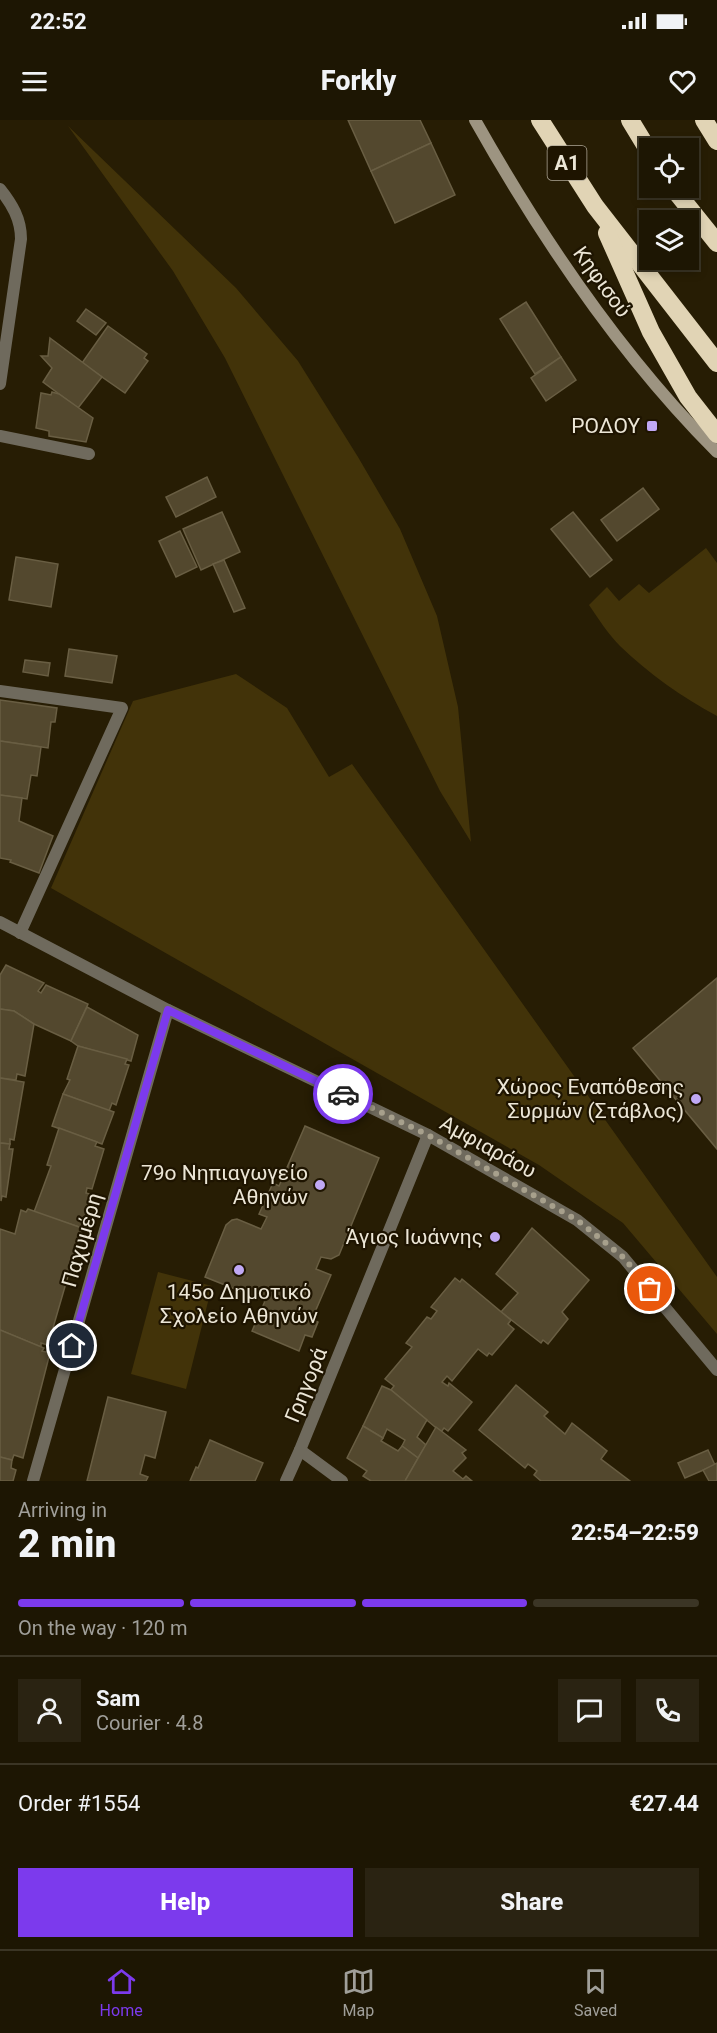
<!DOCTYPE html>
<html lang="en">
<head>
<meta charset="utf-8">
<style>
	body { margin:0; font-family:Roboto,sans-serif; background:#2a2312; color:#f1f3f6; height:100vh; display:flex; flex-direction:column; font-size:22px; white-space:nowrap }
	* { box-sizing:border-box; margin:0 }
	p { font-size:20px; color:#a09f9a }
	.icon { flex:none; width:33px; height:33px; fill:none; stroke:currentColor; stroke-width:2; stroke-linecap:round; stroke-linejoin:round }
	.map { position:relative; height:1361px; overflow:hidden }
	.details { display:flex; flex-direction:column; background:#1d1603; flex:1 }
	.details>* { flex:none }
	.fabs { position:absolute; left:639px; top:18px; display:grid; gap:12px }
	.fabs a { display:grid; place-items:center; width:60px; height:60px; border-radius:0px; background:#1d1603; box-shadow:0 3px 9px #0003,0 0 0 2px #3b3525; font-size:30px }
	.pin { position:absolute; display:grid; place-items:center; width:51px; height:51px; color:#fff; margin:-26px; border:3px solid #fff; border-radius:50%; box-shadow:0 2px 6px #0007 }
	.courier { position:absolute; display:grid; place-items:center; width:60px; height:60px; margin:-30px; border:4px solid #7c3aed; border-radius:50%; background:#fff; color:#222; box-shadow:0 2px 8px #0007 }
	.summary em { font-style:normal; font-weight:800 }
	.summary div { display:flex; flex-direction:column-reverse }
	.summary { display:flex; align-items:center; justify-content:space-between; height:102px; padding:0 18px }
	h1 { font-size:39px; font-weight:800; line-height:45px }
	.bar { display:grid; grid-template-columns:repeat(4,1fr); gap:9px 6px; align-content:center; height:72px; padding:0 18px }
	.bar i { height:8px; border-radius:4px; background:#3b3525 }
	.bar .active { background:#7c3aed }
	.bar p { grid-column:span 4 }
	.line { display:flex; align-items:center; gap:15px; padding:0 18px; border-top:2px solid #3b3525 }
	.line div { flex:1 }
	.round { display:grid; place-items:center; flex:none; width:63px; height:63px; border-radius:0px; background:#2a2312 }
	.action { display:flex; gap:12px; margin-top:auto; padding:12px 18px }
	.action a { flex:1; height:69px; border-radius:0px; background:#7c3aed; color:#fff; font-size:24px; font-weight:800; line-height:69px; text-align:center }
	.action a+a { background:#2a2312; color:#f1f3f6 }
	.status { display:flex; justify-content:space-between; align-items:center; height:42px; padding:0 30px; background:#1d1603; direction:ltr }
	.status svg { height:16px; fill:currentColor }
	header { display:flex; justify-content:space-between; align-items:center; height:78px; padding:0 18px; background:#1d1603; font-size:27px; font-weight:800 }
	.tabs { display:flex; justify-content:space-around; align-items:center; height:84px; border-top:2px solid #3b3525; background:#1d1603; font-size:16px; color:#a09f9a }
	.tabs a { display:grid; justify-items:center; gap:3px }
	.tabs .active { color:#7c3aed }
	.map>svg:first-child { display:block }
</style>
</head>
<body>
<div class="status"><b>22:52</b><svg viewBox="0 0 49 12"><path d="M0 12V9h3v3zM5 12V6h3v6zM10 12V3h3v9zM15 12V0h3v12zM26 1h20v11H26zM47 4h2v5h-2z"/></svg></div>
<header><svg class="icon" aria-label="menu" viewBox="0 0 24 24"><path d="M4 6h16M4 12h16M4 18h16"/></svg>Forkly<svg class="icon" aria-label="heart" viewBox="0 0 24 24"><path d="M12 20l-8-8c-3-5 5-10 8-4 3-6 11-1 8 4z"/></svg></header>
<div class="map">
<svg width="717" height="1361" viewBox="0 0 717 1361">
	<rect width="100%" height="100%" fill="#271d04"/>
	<g fill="#423309">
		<polygon points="68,6 236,168 298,241 358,337 400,409 437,496 458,587 471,722 440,671 225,238 173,151"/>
		<path d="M706 428 717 443V596C682 577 649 554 620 526 608 514 598 498 589 485L607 467 619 481 639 464 649 473Z"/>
		<polygon points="236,554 287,588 329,657 352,644 717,1157 717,1214 623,1103 539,1045 51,768 133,581"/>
		<polygon points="158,1152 212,1166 186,1269 131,1254"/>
	</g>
	<g fill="#53482e" stroke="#695e43" stroke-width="1.5">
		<polygon points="348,0 420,0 431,23 371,51"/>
		<polygon points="431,23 455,75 395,103 371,51"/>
		<polygon points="526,182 561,237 535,254 500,199"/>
		<polygon points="86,189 106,203 96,215 77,201"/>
		<polygon points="108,206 147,234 144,238 148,241 125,273 82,243"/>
		<polygon points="50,218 102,257 78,288 43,262 52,248 41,236 48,236"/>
		<polygon points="561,237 576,260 546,281 531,258"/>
		<polygon points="52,272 59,274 93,298 86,322 49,316 49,311 36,308 41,273 51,275"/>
		<polygon points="207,357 216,377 176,397 166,377"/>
		<polygon points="643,368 659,389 617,421 601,400"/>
		<polygon points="222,392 240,432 201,450 183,409"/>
		<polygon points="573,392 612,440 590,457 551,409"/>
		<polygon points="180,411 197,447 176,457 159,421"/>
		<polygon points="16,437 58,444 51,487 9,480"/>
		<polygon points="224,440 245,488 234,492 213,444"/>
		<polygon points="69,529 117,536 112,563 65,556"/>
		<polygon points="25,540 50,543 48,556 23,552"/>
		<polygon points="0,580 57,588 55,602 51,602 48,628 0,621"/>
		<polygon points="0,621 41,627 37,656 31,655 27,679 0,675"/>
		<polygon points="0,675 22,678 19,701 53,716 39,753 10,742 11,740 0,738"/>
		<polygon points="6,845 44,863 38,871 41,873 46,865 88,884 71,921 34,904 14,891 0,889 0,855"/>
		<polygon points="717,858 717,1029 633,928"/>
		<polygon points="87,887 138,915 131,941 78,926 71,921"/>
		<polygon points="0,889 14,891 34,904 25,956 17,954 16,960 0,958"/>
		<polygon points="78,926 127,939 125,944 129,945 116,985 112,983 109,991 63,974 70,960 67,959"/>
		<polygon points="0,958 24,962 14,1020 10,1019 10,1024 0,1023"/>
		<polygon points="63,974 114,992 102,1024 52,1006"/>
		<polygon points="305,1006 379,1038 339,1135 331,1139 321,1137 316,1149 331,1155 312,1199 318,1202 312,1217 305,1215 299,1231 252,1211 265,1181 205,1157 226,1105 232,1100 237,1099 261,1109 267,1097 259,1094 273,1063 279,1066"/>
		<polygon points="59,1008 97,1022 95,1026 104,1029 92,1069 87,1068 86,1073 93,1075 82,1108 34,1092 51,1046 47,1045"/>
		<polygon points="0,1023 10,1024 9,1029 13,1029 6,1077 2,1076 1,1081"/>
		<polygon points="28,1089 82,1108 48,1225 41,1223 41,1227 0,1210 0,1109 15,1114 21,1090 26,1092"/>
		<polygon points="532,1108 589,1160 562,1192 568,1199 548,1224 543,1220 541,1223 501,1192 518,1173 496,1154"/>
		<polygon points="455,1158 460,1162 462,1159 511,1200 508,1204 514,1209 492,1235 489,1233 487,1236 478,1229 452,1261 447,1256 442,1262 448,1266 449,1263 472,1282 448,1311 444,1308 441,1312 391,1270 394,1266 385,1259 412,1227 406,1223 427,1197 431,1199 437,1191 431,1187"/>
		<polygon points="0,1210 44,1228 42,1231 50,1233 23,1338 14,1335 12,1340 0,1337"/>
		<polygon points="516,1265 548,1292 544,1296 565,1314 572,1303 607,1331 601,1339 630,1361 541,1361 534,1355 537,1351 528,1344 525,1348 479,1310"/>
		<polygon points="382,1266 391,1270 427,1300 417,1317 426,1325 418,1338 402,1326 405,1320 387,1309 383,1318 363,1306"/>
		<polygon points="108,1277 166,1292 155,1338 145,1335 140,1354 148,1357 146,1361 87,1361"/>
		<polygon points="363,1306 383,1318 381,1321 398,1331 402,1326 418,1338 405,1361 371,1361 363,1356 367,1351 347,1338"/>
		<polygon points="436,1307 466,1330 462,1333 466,1338 453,1351 463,1359 466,1356 472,1361 405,1361"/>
		<polygon points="210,1320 263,1343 255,1361 190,1361 196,1347 198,1348"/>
		<polygon points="708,1330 715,1345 685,1358 678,1343"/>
		<polygon points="0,1337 12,1340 11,1348 16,1350 13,1361 0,1361"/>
		<polygon points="717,1343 717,1361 709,1361 703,1350"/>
	</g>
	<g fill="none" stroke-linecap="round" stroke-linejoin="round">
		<g stroke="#6f6a5d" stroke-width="12">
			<polyline points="0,316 89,334"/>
			<polyline points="0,571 122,588 20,813"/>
			<polyline points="300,1330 342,1361"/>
		</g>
		<g stroke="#6f6a5d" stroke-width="12">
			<path d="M0 69C12 84 21 99 21 119L0 264"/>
			<polyline points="0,802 168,890 428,1015 577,1100 623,1137 717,1250"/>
			<polyline points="33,1361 168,890"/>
			<polyline points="286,1361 300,1330 428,1015"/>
		</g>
		<path stroke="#9d9481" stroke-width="12" d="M475 0C542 119 620 235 717 332"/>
		<g stroke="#e1d4b5" stroke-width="18">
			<polyline points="540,0 595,86 717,243"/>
			<polyline points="630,0 650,33"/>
			<polyline points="704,0 717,21"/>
			<polyline points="673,68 717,123"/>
			<polyline points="607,113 651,212 688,277 717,314"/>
		</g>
	</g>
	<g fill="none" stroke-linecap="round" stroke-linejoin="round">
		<polyline stroke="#a7a08c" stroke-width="6" stroke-dasharray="0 10.8" points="343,974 428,1015 577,1100 623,1137 650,1169"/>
		<polyline stroke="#7c3aed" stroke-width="8" points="72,1226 168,890 343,974"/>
	</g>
	<g fill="#c0a8f4" stroke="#1e1400" stroke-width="2">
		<rect x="646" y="300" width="12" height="12" rx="3"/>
		<circle cx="696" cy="979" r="6"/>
		<circle cx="320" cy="1065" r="6"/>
		<circle cx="495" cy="1117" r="6"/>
		<circle cx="239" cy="1150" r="6"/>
	</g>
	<g text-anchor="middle" stroke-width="4.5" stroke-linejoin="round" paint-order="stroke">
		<rect fill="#1e1400" stroke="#aea796" stroke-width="1.5" x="547.5" y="26" width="39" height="34" rx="4.5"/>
		<g font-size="20" font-weight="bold" fill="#ece6d6">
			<text x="567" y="50">Α1</text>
		</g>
		<g font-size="21" fill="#ece6d6" stroke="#1e1400">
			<text transform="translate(602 162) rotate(54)" y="7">Κηφισού</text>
			<text transform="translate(488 1027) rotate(29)" y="7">Αμφιαράου</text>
			<text transform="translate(82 1120) rotate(-74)" y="7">Παχυμέρη</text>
			<text transform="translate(306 1265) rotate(-68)" y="7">Γρηγορά</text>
		</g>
		<g font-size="21" fill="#ece6d6" stroke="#1e1400" text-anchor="end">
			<text x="640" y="313">ΡΟΔΟΥ</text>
			<text x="684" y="974">Χώρος Εναπόθεσης<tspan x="684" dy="24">Συρμών (Στάβλος)</tspan></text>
			<text x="308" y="1060">79ο Νηπιαγωγείο<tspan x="308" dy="24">Αθηνών</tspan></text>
			<text x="483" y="1124">Άγιος Ιωάννης</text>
			<text x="239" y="1179" text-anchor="middle">145ο Δημοτικό<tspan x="239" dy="24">Σχολείο Αθηνών</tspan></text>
		</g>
	</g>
</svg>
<div class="fabs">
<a><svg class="icon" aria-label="locate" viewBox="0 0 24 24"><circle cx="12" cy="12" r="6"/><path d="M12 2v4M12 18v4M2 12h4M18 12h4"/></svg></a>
<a><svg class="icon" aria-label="layers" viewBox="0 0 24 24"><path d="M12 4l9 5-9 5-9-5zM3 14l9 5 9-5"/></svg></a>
</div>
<div class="pin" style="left:650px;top:1169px;background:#ea580c"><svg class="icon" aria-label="bag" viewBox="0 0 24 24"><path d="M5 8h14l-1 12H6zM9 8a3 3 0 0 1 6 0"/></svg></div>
<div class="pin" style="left:72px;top:1226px;background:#1f2937"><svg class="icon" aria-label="home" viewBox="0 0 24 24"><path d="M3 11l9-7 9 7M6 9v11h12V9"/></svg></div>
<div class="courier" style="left:343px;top:974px"><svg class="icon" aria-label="car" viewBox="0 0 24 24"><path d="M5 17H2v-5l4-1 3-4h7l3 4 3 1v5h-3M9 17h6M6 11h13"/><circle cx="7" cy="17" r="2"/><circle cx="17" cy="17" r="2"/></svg></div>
</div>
<section class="details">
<div class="summary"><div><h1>2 min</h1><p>Arriving in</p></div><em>22:54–22:59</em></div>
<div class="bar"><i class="active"></i><i class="active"></i><i class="active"></i><i></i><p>On the way · 120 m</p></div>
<div class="line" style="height:108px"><a class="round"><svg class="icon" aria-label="person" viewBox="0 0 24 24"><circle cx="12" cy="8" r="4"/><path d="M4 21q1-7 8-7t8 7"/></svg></a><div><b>Sam</b><p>Courier · 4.8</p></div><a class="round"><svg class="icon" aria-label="chat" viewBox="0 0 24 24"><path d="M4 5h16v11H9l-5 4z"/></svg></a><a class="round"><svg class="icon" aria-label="phone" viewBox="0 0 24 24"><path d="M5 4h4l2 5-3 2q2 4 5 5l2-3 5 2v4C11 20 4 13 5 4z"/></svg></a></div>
<div class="line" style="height:78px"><div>Order #1554</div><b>€27.44</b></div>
<div class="action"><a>Help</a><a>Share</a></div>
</section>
<nav class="tabs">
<a class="active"><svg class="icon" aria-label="home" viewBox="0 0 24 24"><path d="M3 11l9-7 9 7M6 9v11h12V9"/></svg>Home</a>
<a><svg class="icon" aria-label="map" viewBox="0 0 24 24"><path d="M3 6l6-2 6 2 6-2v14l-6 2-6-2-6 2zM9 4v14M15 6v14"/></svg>Map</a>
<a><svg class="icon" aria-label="saved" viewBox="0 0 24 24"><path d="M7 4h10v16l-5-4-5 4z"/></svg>Saved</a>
</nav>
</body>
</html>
